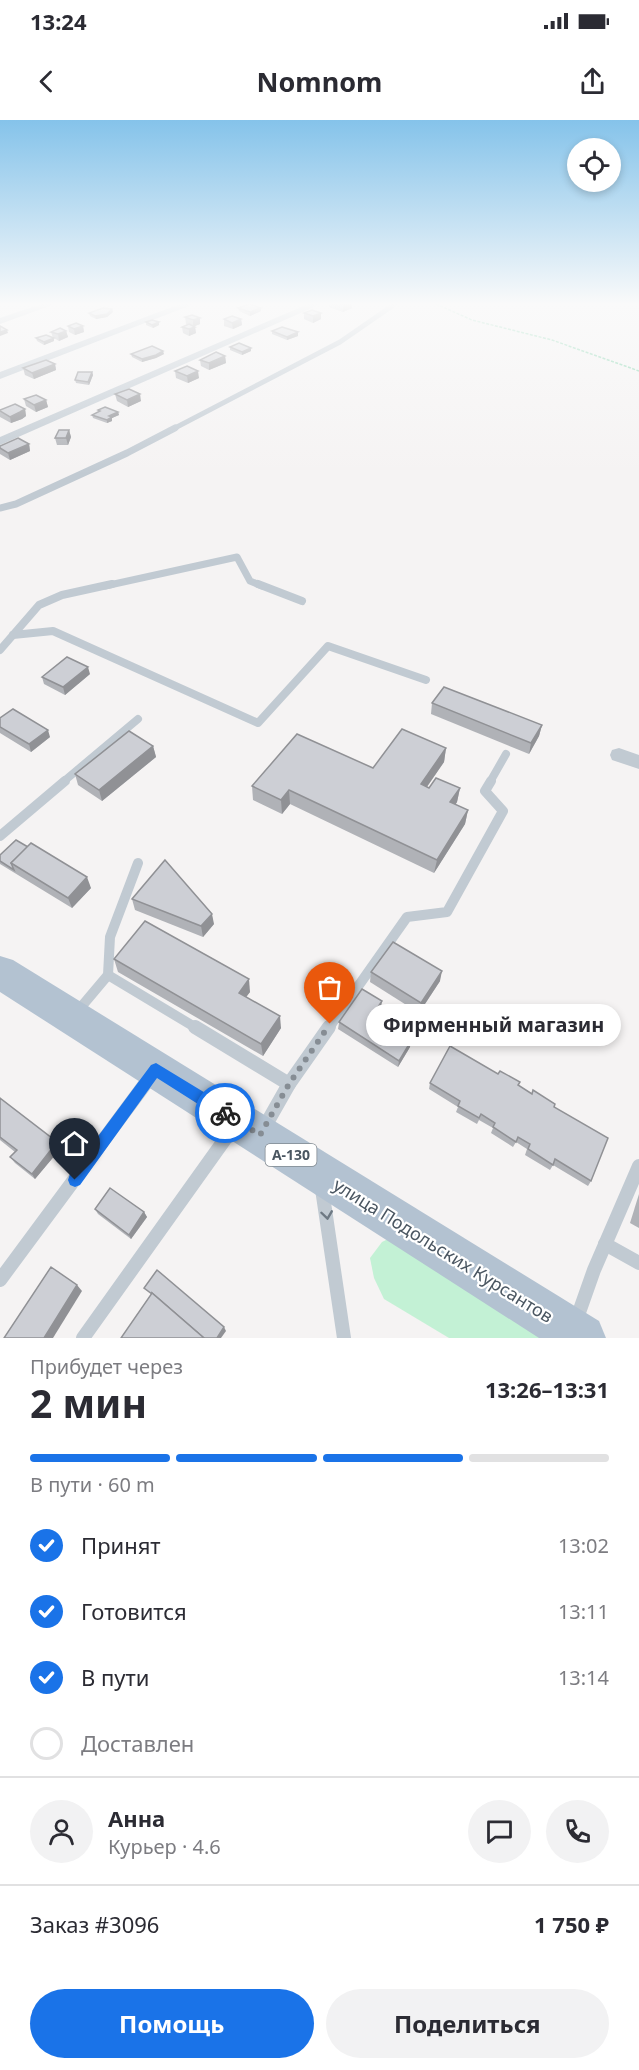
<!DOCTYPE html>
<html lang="ru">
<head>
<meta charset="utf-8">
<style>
	body { margin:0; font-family:"Noto Sans",sans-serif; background:#f2f2f3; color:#2b2b33; height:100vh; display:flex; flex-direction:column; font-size:22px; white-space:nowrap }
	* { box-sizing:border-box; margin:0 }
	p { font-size:20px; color:#7c7c81 }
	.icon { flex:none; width:33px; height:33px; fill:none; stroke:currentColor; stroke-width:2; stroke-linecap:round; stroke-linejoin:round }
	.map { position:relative; height:1218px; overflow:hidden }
	.drawer { display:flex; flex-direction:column; background:#fff; flex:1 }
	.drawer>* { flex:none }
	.buttons { position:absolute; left:567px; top:18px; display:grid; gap:12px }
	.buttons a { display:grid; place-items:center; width:54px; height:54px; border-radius:50%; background:#fff; box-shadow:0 3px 9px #0003; font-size:30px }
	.pin { position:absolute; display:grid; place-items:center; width:51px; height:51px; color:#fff; margin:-62px -26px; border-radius:50% 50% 50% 0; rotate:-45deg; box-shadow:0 0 6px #0007 }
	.pin .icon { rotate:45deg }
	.courier { position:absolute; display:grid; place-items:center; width:60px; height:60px; margin:-30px; border:4px solid #1a73e8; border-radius:50%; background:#fff; color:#222; box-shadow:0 2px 8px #0007 }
	.bubble { position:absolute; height:42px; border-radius:21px; background:#fff; box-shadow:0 3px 9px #0003; font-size:20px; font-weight:700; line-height:42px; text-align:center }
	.head em { font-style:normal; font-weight:700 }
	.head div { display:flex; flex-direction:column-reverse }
	.head { display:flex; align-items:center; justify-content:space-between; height:102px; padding:0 30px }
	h1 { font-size:39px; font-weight:700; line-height:45px }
	.bar { display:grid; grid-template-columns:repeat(4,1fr); gap:9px 6px; align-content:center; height:72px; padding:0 30px }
	.bar i { height:8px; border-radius:4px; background:#e1e1e2 }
	.bar .on { background:#1a73e8 }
	.bar p { grid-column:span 4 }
	.line { display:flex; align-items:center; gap:15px; padding:0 30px; border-top:2px solid #e1e1e2 }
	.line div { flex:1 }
	.round { display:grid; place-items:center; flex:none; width:63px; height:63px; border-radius:32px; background:#f2f2f3 }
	ol { padding:0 30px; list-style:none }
	li { display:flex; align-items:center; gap:18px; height:66px }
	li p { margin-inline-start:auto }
	li .icon { padding:6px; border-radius:50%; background:#1a73e8; color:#fff; stroke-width:4 }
	li:last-child { color:#7c7c81 }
	li i { width:33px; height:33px; border:3px solid #e1e1e2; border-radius:50% }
	.button { display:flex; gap:12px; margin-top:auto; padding:12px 30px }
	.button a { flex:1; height:69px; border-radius:36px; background:#1a73e8; color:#fff; font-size:24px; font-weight:700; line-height:69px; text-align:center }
	.button a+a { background:#f2f2f3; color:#2b2b33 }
	.status { display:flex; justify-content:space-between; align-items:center; height:42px; padding:0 30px; background:#fff; direction:ltr }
	.status svg { height:16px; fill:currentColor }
	header { display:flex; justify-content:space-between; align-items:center; height:78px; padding:0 30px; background:#fff; font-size:27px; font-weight:700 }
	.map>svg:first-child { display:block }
</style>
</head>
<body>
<div class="status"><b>13:24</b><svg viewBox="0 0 49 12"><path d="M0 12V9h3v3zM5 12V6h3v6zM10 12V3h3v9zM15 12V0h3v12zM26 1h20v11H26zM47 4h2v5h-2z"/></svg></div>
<header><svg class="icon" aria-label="back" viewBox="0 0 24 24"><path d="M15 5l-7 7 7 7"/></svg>Nomnom<svg class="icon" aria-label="share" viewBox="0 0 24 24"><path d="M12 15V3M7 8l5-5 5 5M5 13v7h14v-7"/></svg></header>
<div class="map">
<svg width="639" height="1218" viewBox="0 0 639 1218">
	<rect width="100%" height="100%" fill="#f5f3f3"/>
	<polygon fill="#c3f1d5" points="392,1117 556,1218 449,1218 384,1179 374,1158 370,1138 382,1122"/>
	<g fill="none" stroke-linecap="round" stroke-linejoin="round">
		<polyline stroke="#7ad0a6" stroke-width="1.5" stroke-dasharray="3 1.5" stroke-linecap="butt" points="436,184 472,200 552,220 639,251"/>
		<polyline stroke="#c1cad2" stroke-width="5" points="173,309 340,222 395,184"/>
		<g stroke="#c1cad2" stroke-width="7">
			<polyline points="0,388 16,384 127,333 175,308"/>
			<polyline points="105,466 237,437 250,461 262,466"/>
		</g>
		<g stroke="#c1cad2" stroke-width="8">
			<polyline points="258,464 302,481"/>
			<polyline points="13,515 53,511 258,603 328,526 426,560"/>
			<polyline points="0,530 39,485 62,475 112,464"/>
			<polyline points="63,662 138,599"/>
			<polyline points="490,662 506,634"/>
		</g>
		<g stroke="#c1cad2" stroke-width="10">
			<polyline points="0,716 65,661"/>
			<polyline points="108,855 198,909"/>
			<polyline points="76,893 108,855 110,817 138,743"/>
			<polyline points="328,909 407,797 447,792 503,691 485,671 491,661"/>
		</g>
		<g stroke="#c1cad2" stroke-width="14">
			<polyline points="195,907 289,964 264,1008"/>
			<polyline points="289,964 329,907"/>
			<polyline points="322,1069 344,1218"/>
			<polyline points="605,1124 639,1143"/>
			<polyline points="0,1160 151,956"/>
			<polyline points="576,1201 594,1150 639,1046"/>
			<polyline points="83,1218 233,1008"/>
		</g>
		<g fill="#c1cad2" fill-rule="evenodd">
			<polygon points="41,184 55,184 0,204 0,198"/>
			<polygon points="180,184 194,184 0,259 0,252"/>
			<polygon points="308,184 321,184 0,325 0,317"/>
			<polygon points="619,628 639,635 639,649 612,640 610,635 612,630"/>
		</g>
		<polygon fill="#b3c2d1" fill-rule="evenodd" points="0,836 13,840 599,1201 606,1218 539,1218 0,872"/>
	</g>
	<g fill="#b0b2b7">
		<polygon points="329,184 352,184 352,188 343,192 329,187"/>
		<polygon points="238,188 261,191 250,196 239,191"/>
		<polygon points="113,192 107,197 96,199 90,196 89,193"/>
		<polygon points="304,193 321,193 321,199 313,203 304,199"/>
		<polygon points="185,197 200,204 194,206 195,207 196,213 189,216 183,213 182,207 188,204 186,204"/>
		<polygon points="224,199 241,199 242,205 233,209 224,206"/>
		<polygon points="146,202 159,202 159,205 153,208 146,205"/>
		<polygon points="68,206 83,206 84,212 75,215 69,212"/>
		<polygon points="66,211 68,217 59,221 54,218 54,221 44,225 37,221 36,218 53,218 51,212"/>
		<polygon points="272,211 298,216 287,220 272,214"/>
		<polygon points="230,227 251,228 251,231 242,235 230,230"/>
		<polygon points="131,234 164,234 156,238 142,242 132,237"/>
		<polygon points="225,236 226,243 209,250 201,246 200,240"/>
		<polygon points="55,244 56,250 34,259 25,255 23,248"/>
		<polygon points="175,251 199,258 188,263 176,258"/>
		<polygon points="92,252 93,255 89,265 76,263 75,260"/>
		<polygon points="115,274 141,281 128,287 117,281"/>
		<polygon points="24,279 46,280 48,287 36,292 26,286"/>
		<polygon points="25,289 26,296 22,299 11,303 0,297 0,290"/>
		<polygon points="98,290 118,292 119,295 112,298 112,301 107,303 93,298 92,295 98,292"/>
		<polygon points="69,310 71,317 68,325 57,325 55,318"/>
		<polygon points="29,324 30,331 10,340 0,334 0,326"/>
		<polygon points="90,554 65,575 44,564 42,557"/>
		<polygon points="432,583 542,605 539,616 529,634 431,594"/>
		<polygon points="0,598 50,617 31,632 0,613"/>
		<polygon points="153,626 156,637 102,681 78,665 75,654"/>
		<polygon points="446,628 444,642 427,667 460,668 457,682 455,685 468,690 465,704 434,753 290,684 282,694 253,680 252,666 373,648"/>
		<polygon points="0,735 91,768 72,788 0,744"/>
		<polygon points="132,779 214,804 203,817 135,790"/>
		<polygon points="114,839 250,872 246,877 281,908 263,936 118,852"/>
		<polygon points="371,852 440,861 419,893 370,862"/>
		<polygon points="381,888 374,898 410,927 398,947 338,909 339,903"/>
		<polygon points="430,963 518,965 554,987 591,1061 588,1066 553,1045 550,1050 525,1035 527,1029 516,1022 513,1027 491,1013 493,1008 479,1000 477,1004 456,992 458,987 429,969"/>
		<polygon points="0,978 61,1028 35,1059 15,1043 10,1037 15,1032 0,1020"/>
		<polygon points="639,1074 639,1108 630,1103"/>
		<polygon points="95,1089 144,1092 147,1097 131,1119 98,1094"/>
	</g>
	<g fill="#909195">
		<polygon points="346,184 352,184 352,188 343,192 343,186"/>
		<polygon points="261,188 261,191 250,196 250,192"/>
		<polygon points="112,189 113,192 107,197 96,199 95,196"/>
		<polygon points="321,193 321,199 313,203 313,196"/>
		<polygon points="200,198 200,204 193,207 193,200"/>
		<polygon points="241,199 242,205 233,209 232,203"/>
		<polygon points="159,202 159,205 153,208 152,205"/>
		<polygon points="83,206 84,212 75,215 74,209"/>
		<polygon points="195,207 196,213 189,216 189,209"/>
		<polygon points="7,210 8,213 0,216 0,212"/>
		<polygon points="66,211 68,217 59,221 58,214"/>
		<polygon points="298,212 298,216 287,220 287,217"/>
		<polygon points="54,218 54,221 44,225 44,222"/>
		<polygon points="251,228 251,231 242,235 242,232"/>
		<polygon points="163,231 164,234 156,238 142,242 142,239"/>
		<polygon points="225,236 226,243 209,250 209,243"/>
		<polygon points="55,244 56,250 34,259 32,253"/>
		<polygon points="198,251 199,258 188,263 187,256"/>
		<polygon points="92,252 93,255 89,265 88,262"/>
		<polygon points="140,274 141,281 128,287 127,280"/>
		<polygon points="46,280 48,287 36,292 34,285"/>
		<polygon points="25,289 26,296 22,299 11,303 10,297"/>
		<polygon points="118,292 119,295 112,298 112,301 107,303 107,300 109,296"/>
		<polygon points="69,310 71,317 68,325 66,318"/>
		<polygon points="29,324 30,331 10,340 8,333"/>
		<polygon points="88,547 90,554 65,575 63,567"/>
		<polygon points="542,605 539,616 529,634 531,623"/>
		<polygon points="48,610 50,617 31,632 29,624"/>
		<polygon points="153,626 156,637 102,681 99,670"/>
		<polygon points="446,628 444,642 419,678 421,664"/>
		<polygon points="460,668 457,682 448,697 450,682"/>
		<polygon points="289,670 290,684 282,694 281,680"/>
		<polygon points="468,690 465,704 434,753 437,740"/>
		<polygon points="87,757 91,768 72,788 68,778"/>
		<polygon points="212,794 214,804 203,817 201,806"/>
		<polygon points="442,851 440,861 419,893 421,883"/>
		<polygon points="249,859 250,872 240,885 239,873"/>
		<polygon points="382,881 381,888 371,903 372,896"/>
		<polygon points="280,896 281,908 263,936 261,924"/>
		<polygon points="411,921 410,927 398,947 399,941"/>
		<polygon points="57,1022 61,1028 35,1059 32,1054"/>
		<polygon points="144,1092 147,1097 131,1119 129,1115"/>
		<polygon points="77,1165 82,1171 53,1218 44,1218"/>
		<polygon points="224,1207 226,1211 221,1218 217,1218"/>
	</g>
	<g fill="#cdcfd5" stroke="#909195" stroke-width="1.5">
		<polygon points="249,184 250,184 261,188 250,192 238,188"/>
		<polygon points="103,188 112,189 107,194 95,196 89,193"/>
		<polygon points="312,190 321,193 313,196 304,193"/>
		<polygon points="192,195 200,198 193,200 185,197"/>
		<polygon points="232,196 241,199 232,203 224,199"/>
		<polygon points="152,200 159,202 152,205 146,202"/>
		<polygon points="76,203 83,206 74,209 68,206"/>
		<polygon points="189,204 195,207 189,209 182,207"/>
		<polygon points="0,206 7,210 0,212"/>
		<polygon points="282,207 298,212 287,217 272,211"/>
		<polygon points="60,208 66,211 58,214 51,212"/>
		<polygon points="46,215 54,218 44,222 36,218"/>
		<polygon points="239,223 251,228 242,232 230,227"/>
		<polygon points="152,226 163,231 156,235 142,239 131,234"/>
		<polygon points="216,232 225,236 209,243 200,240"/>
		<polygon points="46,240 55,244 32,253 23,248"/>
		<polygon points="187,246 198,251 187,256 175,251"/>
		<polygon points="78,252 92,252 88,262 75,260"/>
		<polygon points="129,269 140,274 127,280 115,274"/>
		<polygon points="36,275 46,280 34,285 24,279"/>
		<polygon points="15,284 25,289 20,292 10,297 0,291 0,290"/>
		<polygon points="105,287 118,292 109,296 112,297 107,300 92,295 100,291 98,290"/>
		<polygon points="59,310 69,310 66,318 55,318"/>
		<polygon points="18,318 29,324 8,333 0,328 0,326"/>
		<polygon points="67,537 88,547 63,567 42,557"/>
		<polygon points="444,567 542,605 531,623 432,583"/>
		<polygon points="13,589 48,610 29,624 0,607 0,598"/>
		<polygon points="402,609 446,628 421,664 429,668 436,658 460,668 450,682 468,690 437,740 289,670 281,680 252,666 297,614 373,648"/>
		<polygon points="129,611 153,626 99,670 75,654"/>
		<polygon points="16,720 28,727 11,743 14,750 0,741 0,735"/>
		<polygon points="31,723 87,757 68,778 11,743"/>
		<polygon points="165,740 212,794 201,806 132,779"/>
		<polygon points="145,801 249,859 239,873 280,896 261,924 114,839"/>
		<polygon points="393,822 442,851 421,883 371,852"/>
		<polygon points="362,869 382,881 372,896 411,921 399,941 339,902"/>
		<polygon points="450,926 498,954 500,951 520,962 518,965 532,974 533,970 555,984 554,987 608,1018 591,1061 555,1039 553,1045 528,1029 530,1024 518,1017 516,1022 493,1007 495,1003 481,994 479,998 458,986 460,981 430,963"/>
		<polygon points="0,978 57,1022 32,1054 10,1037 17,1030 0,1017"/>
		<polygon points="110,1068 144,1092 129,1115 95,1089"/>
		<polygon points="51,1147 77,1165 44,1218 4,1218"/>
		<polygon points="157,1150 224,1207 217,1218 204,1218 152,1173 152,1174 144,1168"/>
		<polygon points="152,1173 204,1218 121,1218"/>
	</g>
	<defs><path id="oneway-chevron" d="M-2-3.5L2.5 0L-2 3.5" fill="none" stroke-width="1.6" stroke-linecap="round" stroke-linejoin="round" transform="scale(1.5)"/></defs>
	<use stroke="#6e7983" href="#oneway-chevron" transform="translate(327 1095) rotate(82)"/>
	<linearGradient id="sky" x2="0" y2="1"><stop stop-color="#85c3ea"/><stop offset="0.52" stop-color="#fafafa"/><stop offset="1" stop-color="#fafafa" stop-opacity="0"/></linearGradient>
	<rect width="639" height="354" fill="url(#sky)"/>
	<polygon fill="#1a73e8" points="156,943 230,988 232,993 230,998 225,1000 220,998 157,958 80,1065 75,1067 70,1065 68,1060 70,1054 151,945"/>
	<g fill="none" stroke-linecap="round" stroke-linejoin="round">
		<polyline stroke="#868d94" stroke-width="6" stroke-dasharray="0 10.8" points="225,993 260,1015 289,964 330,904"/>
	</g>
	<g text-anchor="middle" stroke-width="4.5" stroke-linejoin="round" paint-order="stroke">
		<rect fill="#fff" stroke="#808990" stroke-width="1.5" x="265.5" y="1024" width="51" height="22" rx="4.5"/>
		<g font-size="14" font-weight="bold" fill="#4a5661">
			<text x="291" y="1040">А-130</text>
		</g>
		<g font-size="18" fill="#4a5661" stroke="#fff">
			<text transform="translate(443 1131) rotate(32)" y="6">улица Подольских Курсантов</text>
		</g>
	</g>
</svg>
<div class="buttons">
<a><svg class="icon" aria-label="locate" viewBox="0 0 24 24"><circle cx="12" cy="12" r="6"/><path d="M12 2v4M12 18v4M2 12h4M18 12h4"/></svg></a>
</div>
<div class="pin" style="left:330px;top:904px;background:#ea580c"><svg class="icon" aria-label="bag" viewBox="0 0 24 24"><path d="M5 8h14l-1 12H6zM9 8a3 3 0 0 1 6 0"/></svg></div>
<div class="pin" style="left:75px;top:1060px;background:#1f2937"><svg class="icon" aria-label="home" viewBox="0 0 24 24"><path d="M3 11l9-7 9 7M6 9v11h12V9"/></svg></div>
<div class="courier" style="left:225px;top:993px"><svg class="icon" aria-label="bike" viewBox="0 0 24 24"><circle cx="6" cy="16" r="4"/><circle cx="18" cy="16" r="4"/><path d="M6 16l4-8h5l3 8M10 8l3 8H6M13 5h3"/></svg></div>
<div class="bubble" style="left:366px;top:884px;width:255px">Фирменный магазин</div>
</div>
<section class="drawer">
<div class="head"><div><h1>2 мин</h1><p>Прибудет через</p></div><em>13:26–13:31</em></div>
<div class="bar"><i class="on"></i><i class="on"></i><i class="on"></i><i></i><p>В пути · 60 m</p></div>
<ol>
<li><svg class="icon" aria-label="check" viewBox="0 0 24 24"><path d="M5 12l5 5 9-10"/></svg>Принят<p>13:02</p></li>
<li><svg class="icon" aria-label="check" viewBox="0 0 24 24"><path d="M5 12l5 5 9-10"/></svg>Готовится<p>13:11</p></li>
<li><svg class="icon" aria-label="check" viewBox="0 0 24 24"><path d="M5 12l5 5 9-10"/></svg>В пути<p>13:14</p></li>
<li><i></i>Доставлен</li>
</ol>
<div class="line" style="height:108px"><a class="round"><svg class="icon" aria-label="person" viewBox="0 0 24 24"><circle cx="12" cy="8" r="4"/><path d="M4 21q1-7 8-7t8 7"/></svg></a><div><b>Анна</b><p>Курьер · 4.6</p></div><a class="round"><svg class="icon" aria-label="chat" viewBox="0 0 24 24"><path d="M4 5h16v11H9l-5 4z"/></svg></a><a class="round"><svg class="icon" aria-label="phone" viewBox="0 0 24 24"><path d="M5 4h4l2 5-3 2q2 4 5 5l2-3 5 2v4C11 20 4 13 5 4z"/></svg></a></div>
<div class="line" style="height:78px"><div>Заказ #3096</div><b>1 750 ₽</b></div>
<div class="button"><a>Помощь</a><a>Поделиться</a></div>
</section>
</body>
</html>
